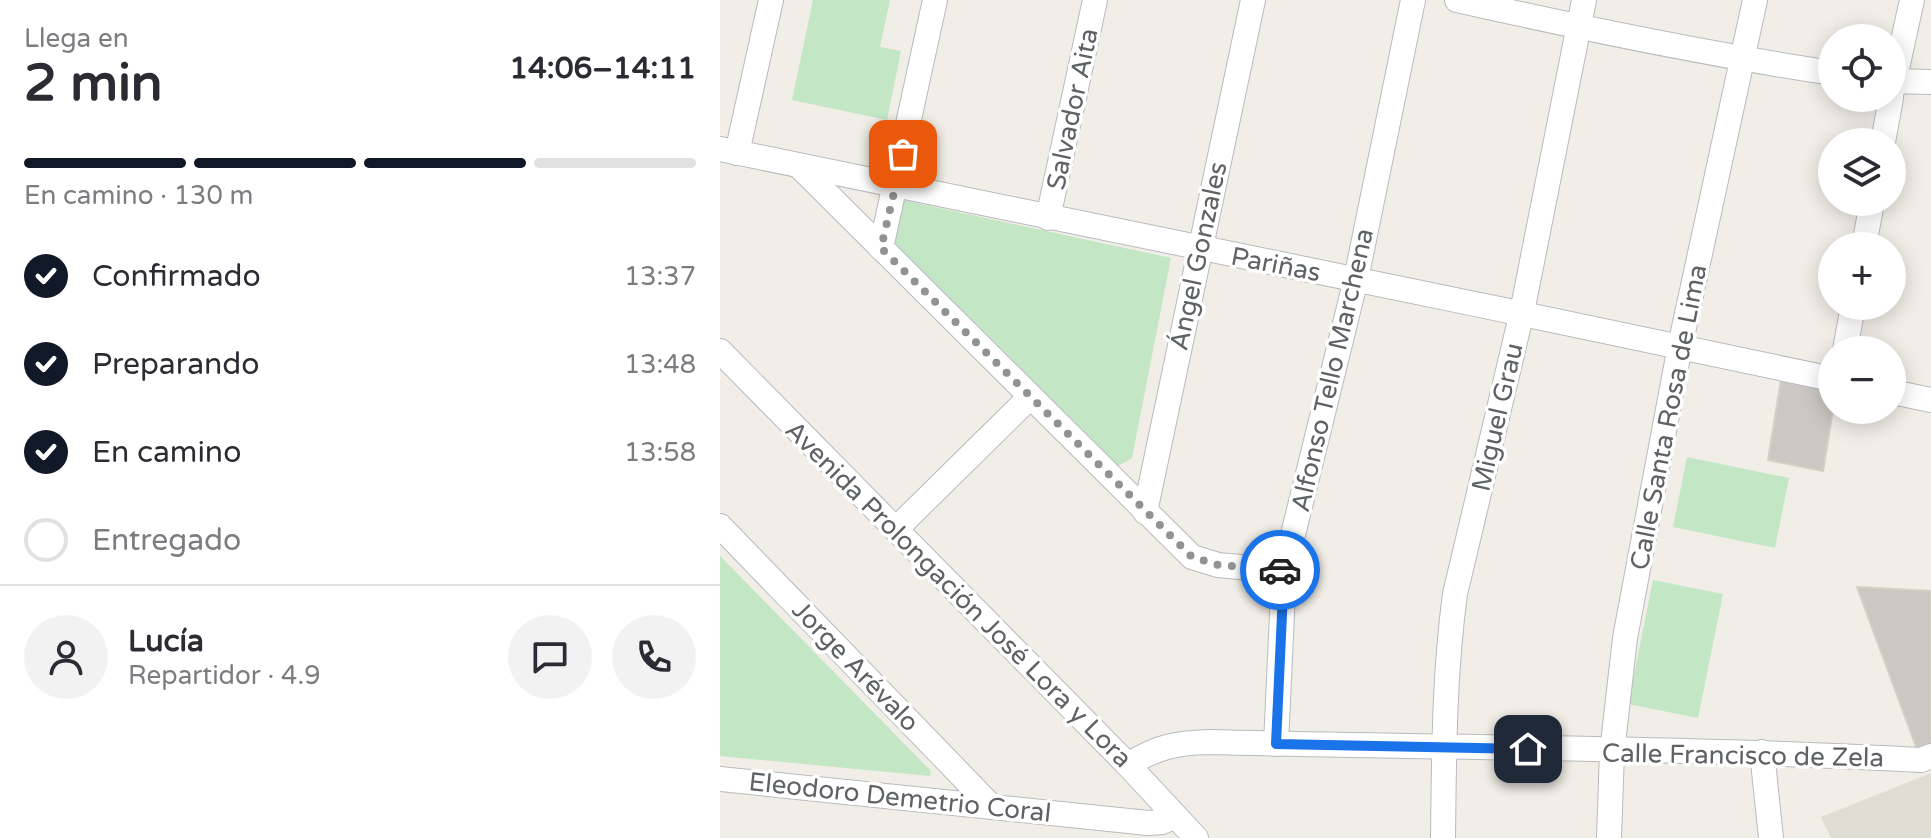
<!DOCTYPE html>
<html lang="es">
<head>
<meta charset="utf-8">
<style>
	body { margin:0; font-family:"Varela Round",sans-serif; background:#f2f2f3; color:#2b2b33; height:100vh; display:flex; flex-direction:column; font-size:30px; white-space:nowrap }
	* { box-sizing:border-box; margin:0 }
	p { font-size:26px; color:#7c7c81 }
	.icon { flex:none; width:44px; height:44px; fill:none; stroke:currentColor; stroke-width:2; stroke-linecap:round; stroke-linejoin:round }
	.map { position:relative; flex:1; overflow:hidden }
	.side { display:flex; flex-direction:column; background:#fff; width:720px }
	.side>* { flex:none }
	.buttons { position:absolute; left:1098px; top:24px; display:grid; gap:16px }
	.buttons a { display:grid; place-items:center; width:88px; height:88px; border-radius:50%; background:#fff; box-shadow:0 4px 20px #0003; font-size:40px }
	.pin { position:absolute; display:grid; place-items:center; width:68px; height:68px; color:#fff; margin:-34px; border-radius:16px; box-shadow:0 4px 12px #0006 }
	.courier { position:absolute; display:grid; place-items:center; width:80px; height:80px; margin:-40px; border:6px solid #1a73e8; border-radius:50%; background:#fff; color:#222; box-shadow:0 2px 10px #0007 }
	.overview em { font-style:normal; font-weight:700 }
	.overview div { display:flex; flex-direction:column-reverse }
	.overview { display:flex; align-items:center; justify-content:space-between; height:136px; padding:0 24px }
	h1 { font-size:52px; font-weight:700; line-height:60px }
	.bar { display:grid; grid-template-columns:repeat(4,1fr); gap:12px 8px; align-content:center; height:96px; padding:0 24px }
	.bar i { height:10px; border-radius:6px; background:#e1e1e2 }
	.bar .on { background:#111827 }
	.bar p { grid-column:span 4 }
	.line { display:flex; align-items:center; gap:20px; padding:0 24px; border-top:2px solid #e1e1e2 }
	.line div { flex:1 }
	.round { display:grid; place-items:center; flex:none; width:84px; height:84px; border-radius:42px; background:#f2f2f3 }
	ol { padding:0 24px; list-style:none }
	li { display:flex; align-items:center; gap:24px; height:88px }
	li p { margin-inline-start:auto }
	li .icon { padding:8px; border-radius:50%; background:#111827; color:#fff; stroke-width:4 }
	li:last-child { color:#7c7c81 }
	li i { width:44px; height:44px; border:4px solid #e1e1e2; border-radius:50% }
	main { display:flex; flex:1; min-height:0 }
	.map>svg:first-child { display:block }
</style>
</head>
<body>
<main>
<section class="side">
<div class="overview"><div><h1>2 min</h1><p>Llega en</p></div><em>14:06–14:11</em></div>
<div class="bar"><i class="on"></i><i class="on"></i><i class="on"></i><i></i><p>En camino · 130 m</p></div>
<ol>
<li><svg class="icon" aria-label="check" viewBox="0 0 24 24"><path d="M5 12l5 5 9-10"/></svg>Confirmado<p>13:37</p></li>
<li><svg class="icon" aria-label="check" viewBox="0 0 24 24"><path d="M5 12l5 5 9-10"/></svg>Preparando<p>13:48</p></li>
<li><svg class="icon" aria-label="check" viewBox="0 0 24 24"><path d="M5 12l5 5 9-10"/></svg>En camino<p>13:58</p></li>
<li><i></i>Entregado</li>
</ol>
<div class="line" style="height:144px"><a class="round"><svg class="icon" aria-label="person" viewBox="0 0 24 24"><circle cx="12" cy="8" r="4"/><path d="M4 21q1-7 8-7t8 7"/></svg></a><div><b>Lucía</b><p>Repartidor · 4.9</p></div><a class="round"><svg class="icon" aria-label="chat" viewBox="0 0 24 24"><path d="M4 5h16v11H9l-5 4z"/></svg></a><a class="round"><svg class="icon" aria-label="phone" viewBox="0 0 24 24"><path d="M5 4h4l2 5-3 2q2 4 5 5l2-3 5 2v4C11 20 4 13 5 4z"/></svg></a></div>
</section>
<div class="map">
<svg width="1211" height="838" viewBox="0 0 1211 838">
	<rect width="100%" height="100%" fill="#f0eee6"/>
	<polygon fill="#dfddd4" points="1211,773 1211,838 1111,838 1101,817"/>
	<g fill="#c3e6c5">
		<polygon points="93,0 170,0 160,47 181,51 167,120 72,100"/>
		<polygon points="177,199 451,258 412,458 396,467 168,238"/>
		<polygon points="967,457 1069,478 1055,548 953,527"/>
		<polygon points="0,556 211,771 210,776 0,756"/>
		<polygon points="933,580 1003,594 978,718 908,704"/>
	</g>
	<g fill="#cbc8c3" stroke="#d4d0c4" stroke-width="2">
		<polygon points="1061,380 1112,390 1113,410 1103,471 1048,460"/>
		<polygon points="1137,587 1211,591 1211,746 1198,752"/>
	</g>
	<g fill="none" stroke-linecap="round" stroke-linejoin="round">
		<defs>
			<g id="minor">
				<path d="M737 0C861 28 986 54 1112 73"/>
				<polyline points="1172,81 1211,82"/>
				<polyline points="1172,91 1192,0"/>
				<polyline points="1163,142 1171,98"/>
				<path d="M0 149C370 227 742 299 1112 379"/>
				<polyline points="17,153 51,0"/>
				<polyline points="79,166 472,557 498,565 564,571"/>
				<polyline points="328,218 375,0"/>
				<polyline points="1144,246 1152,202"/>
				<polyline points="161,248 215,0"/>
				<polyline points="1125,350 1133,306"/>
				<polyline points="0,351 408,765 476,838"/>
				<polyline points="1172,392 1211,400"/>
				<polyline points="425,512 533,0"/>
				<polyline points="0,526 271,806"/>
				<polyline points="176,529 310,397"/>
				<polyline points="556,744 564,571 636,279 693,0"/>
				<polyline points="1042,752 1051,838"/>
				<path d="M408 765C437 747 455 743 488 742 726 748 964 747 1201 760L1211 756"/>
				<polyline points="0,779 428,823 442,822 455,816"/>
				<path d="M723 838C724 757 724 675 735 594L802 312 864 0"/>
				<polyline points="889,838 892,752 905,638 960,346 1035,0"/>
			</g>
		</defs>
		<use href="#minor" stroke="#b8bbbf" stroke-width="26"/>
		<use href="#minor" stroke="#fff" stroke-width="24"/>
	</g>
	<g fill="none" stroke-linecap="round" stroke-linejoin="round">
		<polyline stroke="#919293" stroke-width="8" stroke-dasharray="0 14.4" points="183,154 161,248 472,557 498,565 560,570"/>
		<polyline stroke="#1a73e8" stroke-width="10" points="560,570 564,571 556,744 808,749"/>
	</g>
	<g text-anchor="middle" stroke-width="7" stroke-linejoin="round" paint-order="stroke">
		<g font-size="26" fill="#5e6166" stroke="#fff">
			<text transform="translate(352 109) rotate(-78)" y="9">Salvador Aita</text>
			<text transform="translate(478 256) rotate(-78)" y="9">Ángel Gonzales</text>
			<text transform="translate(556 264) rotate(11)" y="9">Pariñas</text>
			<text transform="translate(612 370) rotate(-77)" y="9">Alfonso Tello Marchena</text>
			<text transform="translate(777 417) rotate(-77)" y="9">Miguel Grau</text>
			<text transform="translate(948 417) rotate(-79)" y="9">Calle Santa Rosa de Lima</text>
			<text transform="translate(239 594) rotate(45)" y="9">Avenida Prolongación José Lora y Lora</text>
			<text transform="translate(136 666) rotate(46)" y="9">Jorge Arévalo</text>
			<text transform="translate(1023 755) rotate(1)" y="9">Calle Francisco de Zela</text>
			<text transform="translate(180 797) rotate(6)" y="9">Eleodoro Demetrio Coral</text>
		</g>
	</g>
</svg>
<div class="buttons">
<a><svg class="icon" aria-label="locate" viewBox="0 0 24 24"><circle cx="12" cy="12" r="6"/><path d="M12 2v4M12 18v4M2 12h4M18 12h4"/></svg></a>
<a><svg class="icon" aria-label="layers" viewBox="0 0 24 24"><path d="M12 4l9 5-9 5-9-5zM3 14l9 5 9-5"/></svg></a>
<a>+</a>
<a>−</a>
</div>
<div class="pin" style="left:183px;top:154px;background:#ea580c"><svg class="icon" aria-label="bag" viewBox="0 0 24 24"><path d="M5 8h14l-1 12H6zM9 8a3 3 0 0 1 6 0"/></svg></div>
<div class="pin" style="left:808px;top:749px;background:#1f2937"><svg class="icon" aria-label="home" viewBox="0 0 24 24"><path d="M3 11l9-7 9 7M6 9v11h12V9"/></svg></div>
<div class="courier" style="left:560px;top:570px"><svg class="icon" aria-label="car" viewBox="0 0 24 24"><path d="M5 17H2v-5l4-1 3-4h7l3 4 3 1v5h-3M9 17h6M6 11h13"/><circle cx="7" cy="17" r="2"/><circle cx="17" cy="17" r="2"/></svg></div>
</div>
</main>
</body>
</html>
